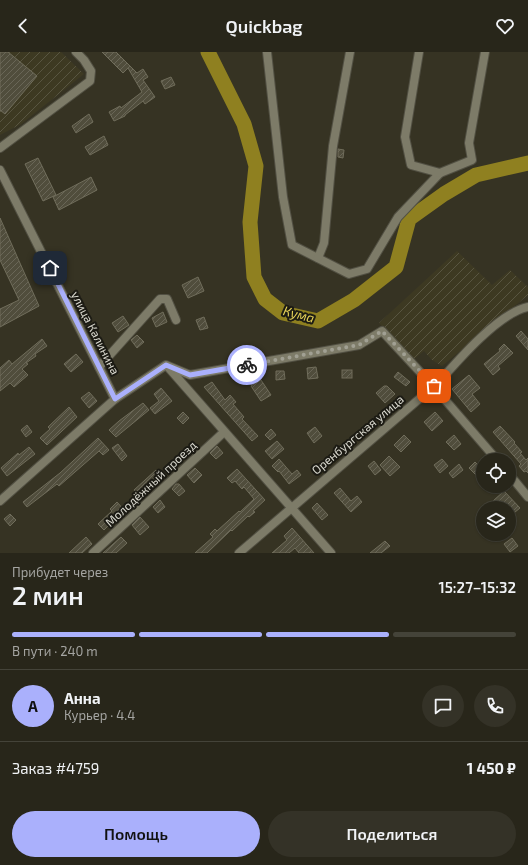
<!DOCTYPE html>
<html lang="ru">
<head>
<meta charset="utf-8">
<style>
	body { margin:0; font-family:"Exo 2",sans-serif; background:#343227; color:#f1f3f6; height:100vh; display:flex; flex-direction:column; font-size:15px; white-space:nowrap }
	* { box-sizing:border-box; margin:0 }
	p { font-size:13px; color:#a5a5a2 }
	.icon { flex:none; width:22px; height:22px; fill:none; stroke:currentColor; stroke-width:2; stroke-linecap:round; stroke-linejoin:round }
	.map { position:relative; height:501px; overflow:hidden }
	.sheet { display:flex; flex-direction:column; background:#28261a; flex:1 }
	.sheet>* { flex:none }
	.tools { position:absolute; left:476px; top:401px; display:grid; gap:8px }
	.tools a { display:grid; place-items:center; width:40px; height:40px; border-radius:50%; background:#28261a; box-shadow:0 1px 3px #0004,0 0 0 1px #444339; font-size:20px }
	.pin { position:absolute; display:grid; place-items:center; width:34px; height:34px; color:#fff; margin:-17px; border-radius:8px; box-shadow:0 2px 6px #0006 }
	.courier { position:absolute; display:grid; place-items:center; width:40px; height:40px; margin:-20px; border:3px solid #aab0fc; border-radius:50%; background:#fff; color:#222; box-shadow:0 1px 5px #0007 }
	.summary em { font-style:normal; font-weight:600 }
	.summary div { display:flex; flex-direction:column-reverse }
	.summary { display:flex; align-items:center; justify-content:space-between; height:68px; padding:0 12px }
	h1 { font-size:26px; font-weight:600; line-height:30px }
	.bar { display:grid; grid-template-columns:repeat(4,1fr); gap:6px 4px; align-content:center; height:48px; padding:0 12px }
	.bar i { height:5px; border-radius:3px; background:#444339 }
	.bar .selected { background:#aab0fc }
	.bar p { grid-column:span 4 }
	.line { display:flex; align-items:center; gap:10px; padding:0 12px; border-top:1px solid #444339 }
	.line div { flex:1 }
	.round { display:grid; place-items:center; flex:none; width:42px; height:42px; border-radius:21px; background:#343227 }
	.button { display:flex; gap:8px; margin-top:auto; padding:8px 12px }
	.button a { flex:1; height:46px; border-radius:24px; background:#aab0fc; color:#111; font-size:16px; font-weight:600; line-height:46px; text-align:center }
	.button a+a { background:#343227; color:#f1f3f6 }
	header { display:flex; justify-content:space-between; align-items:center; height:52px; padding:0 12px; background:#28261a; font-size:18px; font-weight:600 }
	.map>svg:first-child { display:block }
</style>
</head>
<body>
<header><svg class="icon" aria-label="back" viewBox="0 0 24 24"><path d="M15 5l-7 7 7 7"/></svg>Quickbag<svg class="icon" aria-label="heart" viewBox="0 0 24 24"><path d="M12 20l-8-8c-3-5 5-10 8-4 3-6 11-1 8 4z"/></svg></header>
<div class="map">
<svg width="528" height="501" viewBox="0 0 528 501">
	<defs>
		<pattern id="industrial-furrows" width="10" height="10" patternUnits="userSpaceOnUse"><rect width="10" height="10" fill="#3d3922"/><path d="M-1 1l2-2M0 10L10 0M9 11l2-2" fill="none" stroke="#585541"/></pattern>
		<pattern id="building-hatch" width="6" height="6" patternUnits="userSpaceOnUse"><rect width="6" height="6" fill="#504d3c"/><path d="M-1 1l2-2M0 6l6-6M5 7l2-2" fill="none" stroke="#696657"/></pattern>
	</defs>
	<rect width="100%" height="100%" fill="#363323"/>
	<g fill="url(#industrial-furrows)">
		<polygon points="0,0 61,0 84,22 21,72 0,83"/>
		<polygon points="457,199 492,233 510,218 528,235 528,243 442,314 432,308 424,299 414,307 379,271"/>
	</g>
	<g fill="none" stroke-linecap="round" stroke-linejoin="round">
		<polyline stroke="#8f8020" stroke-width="15" points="208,0 244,72 256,114 250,170 254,225 265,247 283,261 318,269 354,248 396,215 409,167 444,142 476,123 528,111"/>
	</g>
	<g fill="url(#building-hatch)" stroke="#706d5b">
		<polygon points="0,0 8,0 37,24 5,62 0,58"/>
		<polygon points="102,0 116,0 137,21 143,17 148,25 143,28 155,45 145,52 143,49 125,63 125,64 114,69 109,60 120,54 121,56 142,40 128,16 123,21"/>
		<polygon points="171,25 175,33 165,37 161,29"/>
		<polygon points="89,62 93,70 76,81 72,74"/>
		<polygon points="104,84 108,93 90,103 85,95"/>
		<polygon points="338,97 344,98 343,106 338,105"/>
		<polygon points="38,106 56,143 43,149 25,112"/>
		<polygon points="91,125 97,138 59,158 53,145"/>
		<polygon points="0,166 39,254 0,275 0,257 19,248 0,208"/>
		<polygon points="198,225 204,239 188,246 182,233"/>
		<polygon points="163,260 167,270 156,275 152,266"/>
		<polygon points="123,264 129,273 118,280 112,271"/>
		<polygon points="204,265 208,276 200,278 196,268"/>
		<polygon points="521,279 528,287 528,298 516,284"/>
		<polygon points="137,283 144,290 137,296 131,288"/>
		<polygon points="42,287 47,294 35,302 36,304 26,311 28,312 22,317 28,323 14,335 10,331 0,339 0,316 9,308 12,312"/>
		<polygon points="504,292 513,301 498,314 500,317 493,323 484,312 500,299 499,297"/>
		<polygon points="76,302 83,310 71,320 64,312"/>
		<polygon points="316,315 318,326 308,327 307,316"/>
		<rect x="342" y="318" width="10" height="8"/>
		<polygon points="276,319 284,319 285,327 276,328"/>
		<polygon points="398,320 410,330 406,334 394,325"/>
		<polygon points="469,323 480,336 472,342 480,352 471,360 452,337"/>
		<polygon points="261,328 271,343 261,349 251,334"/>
		<polygon points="212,330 225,348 230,343 236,350 233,352 244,365 242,367 258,384 252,389 204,335"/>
		<polygon points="384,334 387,334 395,342 385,351 376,341"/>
		<polygon points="161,336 172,349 155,362 150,356 159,349 154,342"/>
		<polygon points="89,340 97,349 89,356 81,346"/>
		<polygon points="143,351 149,358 116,385 109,378 119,369"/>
		<polygon points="69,355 77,365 47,393 40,386 50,377 48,375"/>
		<polygon points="183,360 189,366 183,372 177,366"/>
		<polygon points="435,360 443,369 432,379 424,370"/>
		<polygon points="27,373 32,380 26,385 21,378"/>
		<polygon points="500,374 515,390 514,391 522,400 520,401 526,408 528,406 528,421 526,419 524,420 519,414 521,412 493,380"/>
		<polygon points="315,375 322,384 314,391 307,381"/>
		<polygon points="271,377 276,383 270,388 265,383"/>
		<polygon points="404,383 411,390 401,400 394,393"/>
		<polygon points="454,383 461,392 454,398 446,390"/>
		<polygon points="98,386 109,398 103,403 99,399 59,434 57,432 27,455 23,450 60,421"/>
		<polygon points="277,389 284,397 272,407 265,399"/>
		<polygon points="118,392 127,404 122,409 112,396"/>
		<polygon points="217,394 223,401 216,407 210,401"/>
		<polygon points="29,395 35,402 7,424 1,416 18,401 19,403"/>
		<polygon points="389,404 400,415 390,424 380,413"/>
		<polygon points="279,407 292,422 297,418 301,423 289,432 279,419 278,420 272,414"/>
		<polygon points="442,407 448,414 440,421 434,413"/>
		<polygon points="374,409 381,418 375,423 368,414"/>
		<polygon points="475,410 483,418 483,430 469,416"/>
		<polygon points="459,412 463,418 453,426 449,421"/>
		<polygon points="195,416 202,423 194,431 187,423"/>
		<polygon points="237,417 265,448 253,459 255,460 249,465 248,464 232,479 231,478 207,501 195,501 213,485 210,482 215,477 217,479 239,459 240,460 254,447 244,435 242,437 235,429 232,431 227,426"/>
		<polygon points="156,418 163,426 140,445 134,438"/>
		<polygon points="176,432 179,432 185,439 179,444 172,437"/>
		<polygon points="340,436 351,449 357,444 362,450 351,460 334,441"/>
		<polygon points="504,439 520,456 509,465 509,456 497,456 492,450"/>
		<polygon points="160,448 165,455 158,461 153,455"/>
		<polygon points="117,450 124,458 104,478 98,472 112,459 110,457"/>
		<polygon points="317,451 328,463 322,468 312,456"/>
		<polygon points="10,462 16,468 10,474 4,467"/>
		<polygon points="140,465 149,475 140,483 132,473"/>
		<polygon points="292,476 314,501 299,501 295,496 289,501 272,501 287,488 284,484"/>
		<polygon points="86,485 92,492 82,501 69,501"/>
		<polygon points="121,485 127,491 116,501 103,501"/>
		<polygon points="512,486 518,494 510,500 504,492"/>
		<polygon points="385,489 390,494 381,501 370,501"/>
	</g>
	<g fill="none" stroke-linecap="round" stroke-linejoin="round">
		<defs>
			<g id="minor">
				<polyline points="267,0 283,145 292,193 349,222 367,217 398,165 440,121 472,108 469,91 485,0"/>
				<polyline points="419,0 405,85 411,113 440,121"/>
				<polyline points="0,96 90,29 91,19 84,8 76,0"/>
				<polyline points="0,118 115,347"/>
				<polyline points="318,206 324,191 333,94 350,0"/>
				<polyline points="99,315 160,247 167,247 176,268"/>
				<polyline points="168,315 331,501"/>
				<polyline points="509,422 528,445"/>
				<polyline points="0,449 115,347 166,313 190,323 359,293 382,279 434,335 497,408"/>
				<polyline points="93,501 224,380"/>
				<path d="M239 501 439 330C459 307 499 261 528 255"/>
			</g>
		</defs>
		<use href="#minor" stroke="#525043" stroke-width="10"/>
		<use href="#minor" stroke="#7d7b68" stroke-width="8"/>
	</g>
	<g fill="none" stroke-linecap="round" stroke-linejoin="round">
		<polyline stroke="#a1a093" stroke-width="4" stroke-dasharray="0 7.2" points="247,313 359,293 382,279 434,334"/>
		<polyline stroke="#aab0fc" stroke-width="5" points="50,216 115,347 166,313 190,323 247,313"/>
	</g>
	<g text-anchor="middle" stroke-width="4" stroke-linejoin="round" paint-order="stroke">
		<g font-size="12" fill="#dbdad0" stroke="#1c1b14">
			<text transform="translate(95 281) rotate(63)" y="4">улица Калинина</text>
			<text transform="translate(358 383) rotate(-40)" y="4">Оренбургская улица</text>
			<text transform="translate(151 432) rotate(-43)" y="4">Молодёжный проезд</text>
		</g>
		<g font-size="13" font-style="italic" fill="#e8d459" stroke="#1c1b14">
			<text transform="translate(299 262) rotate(15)" y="5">Кума</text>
		</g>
	</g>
</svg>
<div class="tools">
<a><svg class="icon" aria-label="locate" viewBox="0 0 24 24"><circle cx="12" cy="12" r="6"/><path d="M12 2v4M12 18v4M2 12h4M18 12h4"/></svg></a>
<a><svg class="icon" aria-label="layers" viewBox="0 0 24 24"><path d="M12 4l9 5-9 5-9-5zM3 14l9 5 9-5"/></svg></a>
</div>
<div class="pin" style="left:434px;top:334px;background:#ea580c"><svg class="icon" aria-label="bag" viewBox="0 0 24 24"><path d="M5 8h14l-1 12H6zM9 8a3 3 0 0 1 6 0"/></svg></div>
<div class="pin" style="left:50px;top:216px;background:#1f2937"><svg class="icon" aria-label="home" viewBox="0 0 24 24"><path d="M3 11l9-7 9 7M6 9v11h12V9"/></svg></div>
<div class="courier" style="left:247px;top:313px"><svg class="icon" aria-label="bike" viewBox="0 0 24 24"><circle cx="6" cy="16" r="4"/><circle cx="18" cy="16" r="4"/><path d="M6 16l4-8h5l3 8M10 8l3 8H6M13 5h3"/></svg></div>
</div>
<section class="sheet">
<div class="summary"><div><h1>2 мин</h1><p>Прибудет через</p></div><em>15:27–15:32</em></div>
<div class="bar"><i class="selected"></i><i class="selected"></i><i class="selected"></i><i></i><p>В пути · 240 m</p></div>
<div class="line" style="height:72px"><b class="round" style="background:#aab0fc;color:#111">А</b><div><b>Анна</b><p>Курьер · 4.4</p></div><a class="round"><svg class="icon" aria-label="chat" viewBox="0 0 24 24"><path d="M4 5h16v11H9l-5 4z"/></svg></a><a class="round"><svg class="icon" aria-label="phone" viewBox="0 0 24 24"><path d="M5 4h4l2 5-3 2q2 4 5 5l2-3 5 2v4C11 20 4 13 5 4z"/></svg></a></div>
<div class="line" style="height:52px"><div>Заказ #4759</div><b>1 450 ₽</b></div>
<div class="button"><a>Помощь</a><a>Поделиться</a></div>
</section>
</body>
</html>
